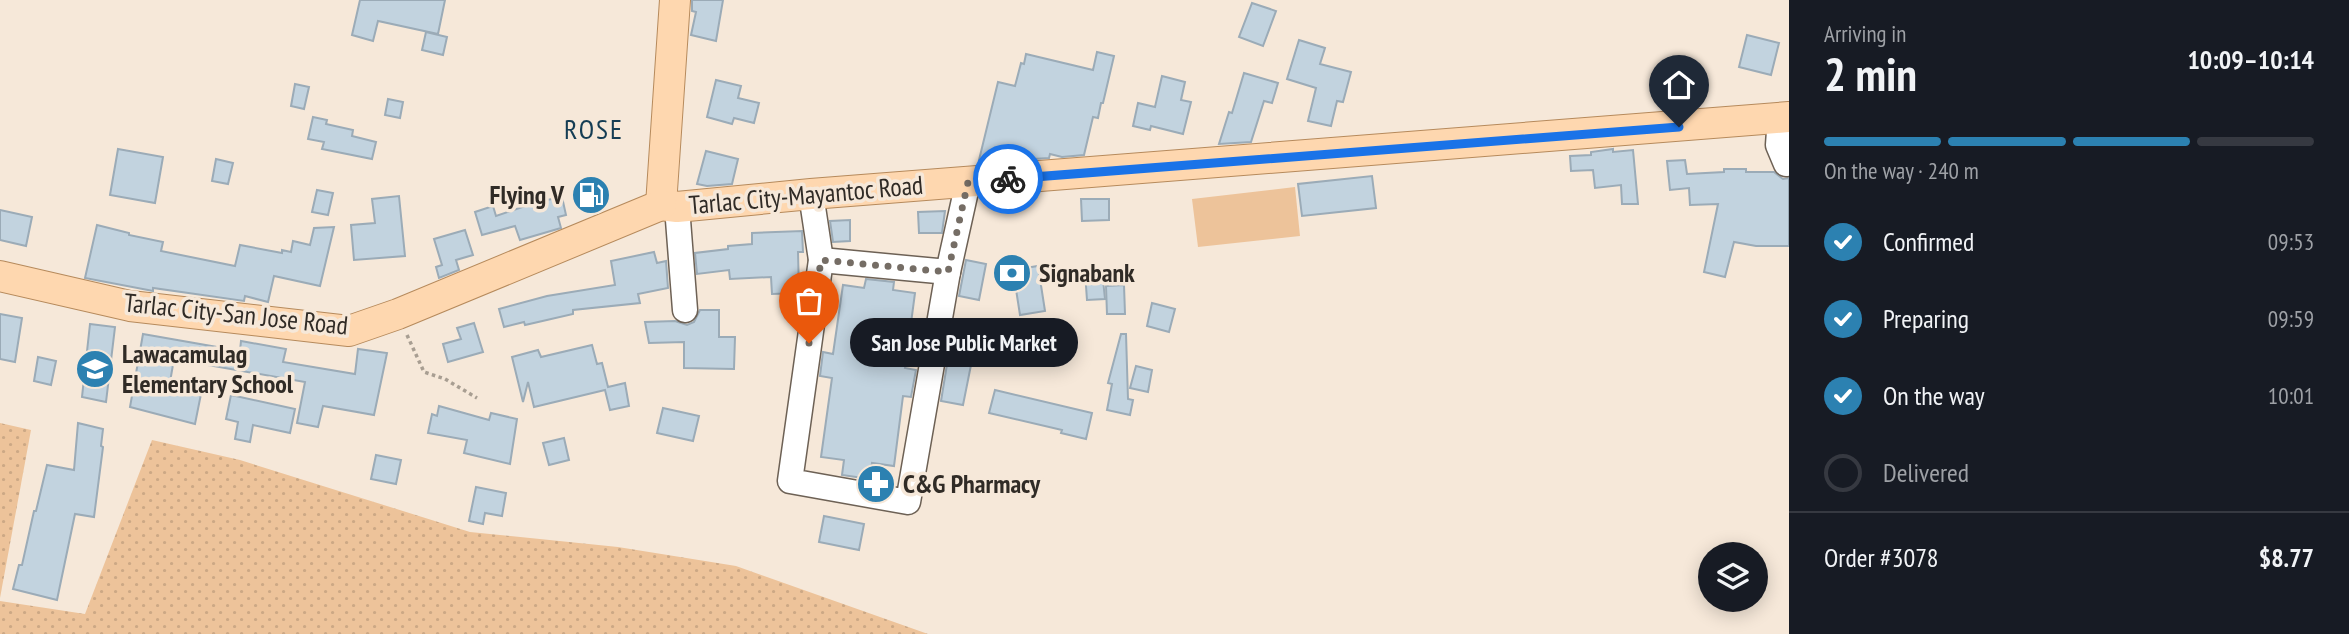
<!DOCTYPE html>
<html lang="en">
<head>
<meta charset="utf-8">
<style>
	body { margin:0; font-family:"PT Sans Narrow",sans-serif; background:#242831; color:#f1f3f6; height:100vh; display:flex; flex-direction:column; font-size:26px; white-space:nowrap }
	* { box-sizing:border-box; margin:0 }
	p { font-size:23px; color:#9ea1a6 }
	.icon { flex:none; width:38px; height:38px; fill:none; stroke:currentColor; stroke-width:2; stroke-linecap:round; stroke-linejoin:round }
	.map { position:relative; flex:1; overflow:hidden }
	.side { display:flex; flex-direction:column; background:#171b24; width:560px }
	.side>* { flex:none }
	.tools { position:absolute; left:1698px; top:542px; display:grid; gap:14px }
	.tools a { display:grid; place-items:center; width:70px; height:70px; border-radius:50%; background:#171b24; box-shadow:0 4px 18px #0003; font-size:35px }
	.pin { position:absolute; display:grid; place-items:center; width:60px; height:60px; color:#fff; margin:-72px -30px; border-radius:50% 50% 50% 0; rotate:-45deg; box-shadow:0 0 7px #0007 }
	.pin .icon { rotate:45deg }
	.courier { position:absolute; display:grid; place-items:center; width:70px; height:70px; margin:-35px; border:5px solid #1a73e8; border-radius:50%; background:#fff; color:#222; box-shadow:0 2px 9px #0007 }
	.bubble { position:absolute; height:49px; border-radius:24px; background:#171b24; box-shadow:0 4px 18px #0003; font-size:23px; font-weight:700; line-height:49px; text-align:center }
	.overview em { font-style:normal; font-weight:700 }
	.overview div { display:flex; flex-direction:column-reverse }
	.overview { display:flex; align-items:center; justify-content:space-between; height:119px; padding:0 35px }
	h1 { font-size:46px; font-weight:700; line-height:52px }
	.bar { display:grid; grid-template-columns:repeat(4,1fr); gap:10px 7px; align-content:center; height:84px; padding:0 35px }
	.bar i { height:9px; border-radius:5px; background:#363941 }
	.bar .selected { background:#2c81b1 }
	.bar p { grid-column:span 4 }
	.line { display:flex; align-items:center; gap:18px; padding:0 35px; border-top:2px solid #363941 }
	.line div { flex:1 }
	ol { padding:0 35px; list-style:none }
	li { display:flex; align-items:center; gap:21px; height:77px }
	li p { margin-inline-start:auto }
	li .icon { padding:7px; border-radius:50%; background:#2c81b1; color:#fff; stroke-width:4 }
	li:last-child { color:#9ea1a6 }
	li i { width:38px; height:38px; border:4px solid #363941; border-radius:50% }
	main { display:flex; flex:1; min-height:0 }
	.map>svg:first-child { display:block }
</style>
</head>
<body>
<main>
<div class="map">
<svg width="1789" height="634" viewBox="0 0 1789 634">
	<defs>
		<pattern id="grass-dots" width="8" height="8" patternUnits="userSpaceOnUse" patternTransform="scale(1.75)"><rect width="8" height="8" fill="#edc39a"/><path d="M2 2h.1M6 6h.1" fill="none" stroke="#cca885" stroke-width="1.8" stroke-linecap="round"/></pattern>
	</defs>
	<rect width="100%" height="100%" fill="#f6e8d9"/>
	<g fill="url(#grass-dots)">
		<polygon points="0,423 31,430 0,598"/>
		<polygon points="152,440 240,460 470,532 618,547 736,566 928,634 0,634 0,601 85,614"/>
	</g>
	<polygon fill="#edc39a" points="1295,187 1300,236 1198,247 1192,199"/>
	<g fill="#c2d3df" stroke="#9babb7" stroke-width="2">
		<polygon points="360,0 445,0 438,34 378,21 373,41 352,35"/>
		<polygon points="692,0 723,0 716,41 691,35 696,12 692,11"/>
		<polygon points="1252,3 1276,11 1263,46 1239,37"/>
		<polygon points="426,32 447,37 443,55 422,50"/>
		<polygon points="1747,35 1779,43 1771,75 1739,67"/>
		<polygon points="1299,40 1325,48 1320,64 1351,72 1343,102 1337,101 1331,126 1308,121 1316,88 1287,79"/>
		<polygon points="1097,52 1114,56 1103,103 1101,103 1098,118 1093,117 1084,155 1062,157 1050,154 1049,158 1017,160 1005,158 1004,161 989,162 979,160 998,82 1015,86 1021,63 1024,64 1026,54 1093,70"/>
		<polygon points="1244,73 1278,83 1272,103 1264,101 1251,142 1219,144 1229,112 1232,113"/>
		<polygon points="1162,76 1185,82 1181,100 1191,102 1183,134 1151,126 1150,130 1133,126 1138,103 1155,107"/>
		<polygon points="716,80 741,86 738,98 759,103 754,123 734,118 732,124 707,117"/>
		<polygon points="295,84 309,87 304,109 291,106"/>
		<polygon points="388,99 403,102 400,118 385,115"/>
		<polygon points="313,117 327,120 326,124 353,130 352,136 376,142 372,159 322,149 324,142 308,139"/>
		<polygon points="118,149 163,157 155,203 110,195"/>
		<polygon points="1613,149 1613,152 1633,150 1638,204 1622,204 1621,185 1595,188 1593,170 1571,171 1570,156 1591,155 1591,152"/>
		<polygon points="706,151 738,159 732,184 707,186 697,184"/>
		<polygon points="216,159 233,163 228,184 212,181"/>
		<polygon points="1685,160 1687,174 1724,172 1724,169 1746,169 1746,172 1774,172 1783,179 1789,178 1789,246 1756,246 1734,242 1725,277 1704,272 1718,204 1690,205 1689,188 1670,190 1667,161"/>
		<polygon points="1372,176 1376,208 1302,216 1298,184"/>
		<polygon points="317,190 333,193 328,215 312,212"/>
		<polygon points="399,196 405,256 354,260 351,225 375,223 372,199"/>
		<polygon points="562,197 566,215 558,217 561,228 520,240 515,226 482,235 475,212 493,206 496,216 537,202"/>
		<polygon points="1081,199 1109,199 1109,220 1082,221"/>
		<polygon points="0,210 32,217 26,246 0,240"/>
		<polygon points="945,211 942,233 919,233 918,212"/>
		<polygon points="850,220 850,241 833,242 830,221"/>
		<polygon points="97,225 129,233 129,235 163,242 161,251 235,266 240,245 282,253 282,250 291,252 293,241 310,245 314,228 334,227 320,286 274,276 268,302 245,296 244,301 153,288 153,291 148,290 85,278"/>
		<polygon points="465,230 473,255 456,260 459,270 439,278 436,267 442,265 434,239"/>
		<polygon points="802,231 803,252 798,252 799,293 772,294 771,277 730,279 729,270 697,274 695,253 728,249 728,246 752,244 752,233"/>
		<polygon points="654,252 657,263 666,261 668,288 638,294 640,303 573,310 573,314 525,325 524,322 504,327 499,309 547,296 615,285 611,261"/>
		<polygon points="966,260 986,264 979,300 959,296"/>
		<polygon points="1038,266 1045,311 1020,315 1013,270"/>
		<polygon points="1102,270 1105,299 1087,300 1085,272"/>
		<polygon points="866,279 894,282 893,290 915,293 905,368 916,370 911,397 903,396 894,466 872,463 870,479 842,475 844,460 821,457 832,378 820,376 823,352 833,354 843,285 864,288"/>
		<polygon points="1124,285 1125,314 1107,314 1106,286"/>
		<polygon points="1152,303 1175,309 1169,332 1147,326"/>
		<polygon points="700,310 719,310 719,337 735,337 734,369 684,368 684,342 649,343 645,322 675,321 687,325 694,322"/>
		<polygon points="0,314 22,318 15,362 0,359"/>
		<polygon points="474,323 483,352 448,362 443,344 461,339 457,328"/>
		<polygon points="90,324 115,327 106,402 82,397"/>
		<polygon points="143,334 240,351 241,341 286,349 283,362 355,374 358,349 387,353 374,415 323,406 318,427 297,423 305,382 174,359 170,382 202,389 195,424 130,407"/>
		<polygon points="1121,334 1126,334 1128,399 1133,400 1130,415 1107,410 1112,384 1108,383"/>
		<polygon points="951,340 975,345 963,405 941,401"/>
		<polygon points="592,345 597,364 602,363 608,387 625,383 629,406 610,410 605,390 534,407 528,382 523,402 512,357 538,350 541,357"/>
		<polygon points="38,357 56,361 51,385 34,381"/>
		<polygon points="1136,366 1152,370 1148,392 1130,388"/>
		<polygon points="995,390 1092,413 1086,439 1061,433 1062,430 989,413"/>
		<polygon points="231,395 295,409 290,433 253,425 250,442 235,439 238,422 226,419"/>
		<polygon points="439,406 489,420 491,413 517,419 510,464 464,453 467,440 428,433 432,414 437,416"/>
		<polygon points="663,408 699,416 693,441 657,433"/>
		<polygon points="78,423 103,429 101,446 103,447 94,517 75,514 57,600 13,589 19,565 22,565 34,511 36,511 47,465 74,470"/>
		<polygon points="564,438 569,460 549,465 543,443"/>
		<polygon points="376,455 401,460 396,484 371,479"/>
		<polygon points="476,487 506,493 502,516 485,513 483,524 469,521"/>
		<polygon points="824,516 864,524 859,550 819,542"/>
	</g>
	<g fill="none" stroke-linecap="round" stroke-linejoin="round">
		<defs>
			<g id="minor">
				<polyline points="1780,117 1778,145 1786,164"/>
				<polyline points="811,194 821,260 790,481 908,502 948,272 968,182"/>
				<polyline points="677,207 685,310"/>
				<polyline points="821,260 948,272"/>
			</g>
			<g id="major">
				<polyline points="661,205 677,207 811,194 1789,117"/>
				<polyline points="661,205 675,0"/>
				<polyline points="0,276 130,306 349,331 398,314 661,205"/>
			</g>
		</defs>
		<use href="#minor" stroke="#6d6155" stroke-width="27"/>
		<use href="#major" stroke="#b68a5c" stroke-width="32"/>
		<polyline stroke="#a89e92" stroke-width="3.5" stroke-dasharray="3.5 3.5" stroke-linecap="butt" points="407,335 424,372 445,379 477,398"/>
		<use href="#minor" stroke="#fff" stroke-width="24"/>
		<use href="#major" stroke="#fed7af" stroke-width="30"/>
	</g>
	<g fill="none" stroke-linecap="round" stroke-linejoin="round">
		<polyline stroke="#756d65" stroke-width="7" stroke-dasharray="0 12.6" points="809,343 821,260 948,272 968,182 1008,179"/>
		<polyline stroke="#1a73e8" stroke-width="9" points="1008,179 1679,127"/>
	</g>
	<defs>
		<symbol id="fuel-disc" viewBox="-11 -11 22 22"><circle r="9.5" fill="#2c81b1" stroke="#f6e8d9"/><path d="M-5.5-6h7V0h2V4h1.3V-2.5L3-4.5l.8-.8L6-3V5H2.5V1h-1V6h-7ZM-4.2-4.7v3.2H.2V-4.7Z" fill="#fff"/></symbol>
		<symbol id="bank-disc" viewBox="-11 -11 22 22"><circle r="9.5" fill="#2c81b1" stroke="#f6e8d9"/><path d="M-6-4H6V4H-6ZM0-2.3a2.3 2.3 0 1 0 0 4.6a2.3 2.3 0 1 0 0-4.6Z" fill="#fff"/></symbol>
		<symbol id="school-disc" viewBox="-11 -11 22 22"><circle r="9.5" fill="#2c81b1" stroke="#f6e8d9"/><path d="M0-5L7-2L0 1L-7-2ZM-4 1L0 2.5L4 1V4Q0 6-4 4Z" fill="#fff"/></symbol>
		<symbol id="pharmacy-disc" viewBox="-11 -11 22 22"><circle r="9.5" fill="#2c81b1" stroke="#f6e8d9"/><path d="M-2-6h4v4h4v4h-4v4h-4v-4h-4v-4h4Z" fill="#fff"/></symbol>
	</defs>
	<g fill-rule="evenodd">
		<use href="#fuel-disc" x="569" y="173" width="44" height="44"/>
		<use href="#bank-disc" x="990" y="251" width="44" height="44"/>
		<use href="#school-disc" x="73" y="347" width="44" height="44"/>
		<use href="#pharmacy-disc" x="854" y="462" width="44" height="44"/>
	</g>
	<g text-anchor="middle" stroke-width="7" stroke-linejoin="round" paint-order="stroke">
		<g font-size="26" font-weight="bold" fill="#302b26" stroke="#f6e8d9" text-anchor="start">
			<text x="564" y="204" text-anchor="end">Flying V</text>
			<text x="1039" y="282">Signabank</text>
			<text x="122" y="363">Lawacamulag<tspan x="122" dy="30">Elementary School</tspan></text>
			<text x="903" y="493">C&amp;G Pharmacy</text>
		</g>
		<g font-size="26" fill="#302b26" stroke="#f6e8d9">
			<text transform="translate(806 195) rotate(-5)" y="9">Tarlac City-Mayantoc Road</text>
			<text transform="translate(236 314) rotate(6)" y="9">Tarlac City-San Jose Road</text>
		</g>
		<g font-size="28" letter-spacing="2" fill="#153d54" stroke="#f6e8d9">
			<text x="594" y="139">ROSE</text>
		</g>
	</g>
</svg>
<div class="tools">
<a><svg class="icon" aria-label="layers" viewBox="0 0 24 24"><path d="M12 4l9 5-9 5-9-5zM3 14l9 5 9-5"/></svg></a>
</div>
<div class="pin" style="left:809px;top:343px;background:#ea580c"><svg class="icon" aria-label="bag" viewBox="0 0 24 24"><path d="M5 8h14l-1 12H6zM9 8a3 3 0 0 1 6 0"/></svg></div>
<div class="pin" style="left:1679px;top:127px;background:#1f2937"><svg class="icon" aria-label="home" viewBox="0 0 24 24"><path d="M3 11l9-7 9 7M6 9v11h12V9"/></svg></div>
<div class="courier" style="left:1008px;top:179px"><svg class="icon" aria-label="bike" viewBox="0 0 24 24"><circle cx="6" cy="16" r="4"/><circle cx="18" cy="16" r="4"/><path d="M6 16l4-8h5l3 8M10 8l3 8H6M13 5h3"/></svg></div>
<div class="bubble" style="left:850px;top:318px;width:228px">San Jose Public Market</div>
</div>
<section class="side">
<div class="overview"><div><h1>2 min</h1><p>Arriving in</p></div><em>10:09–10:14</em></div>
<div class="bar"><i class="selected"></i><i class="selected"></i><i class="selected"></i><i></i><p>On the way · 240 m</p></div>
<ol>
<li><svg class="icon" aria-label="check" viewBox="0 0 24 24"><path d="M5 12l5 5 9-10"/></svg>Confirmed<p>09:53</p></li>
<li><svg class="icon" aria-label="check" viewBox="0 0 24 24"><path d="M5 12l5 5 9-10"/></svg>Preparing<p>09:59</p></li>
<li><svg class="icon" aria-label="check" viewBox="0 0 24 24"><path d="M5 12l5 5 9-10"/></svg>On the way<p>10:01</p></li>
<li><i></i>Delivered</li>
</ol>
<div class="line" style="height:91px"><div>Order #3078</div><b>$8.77</b></div>
</section>
</main>
</body>
</html>
